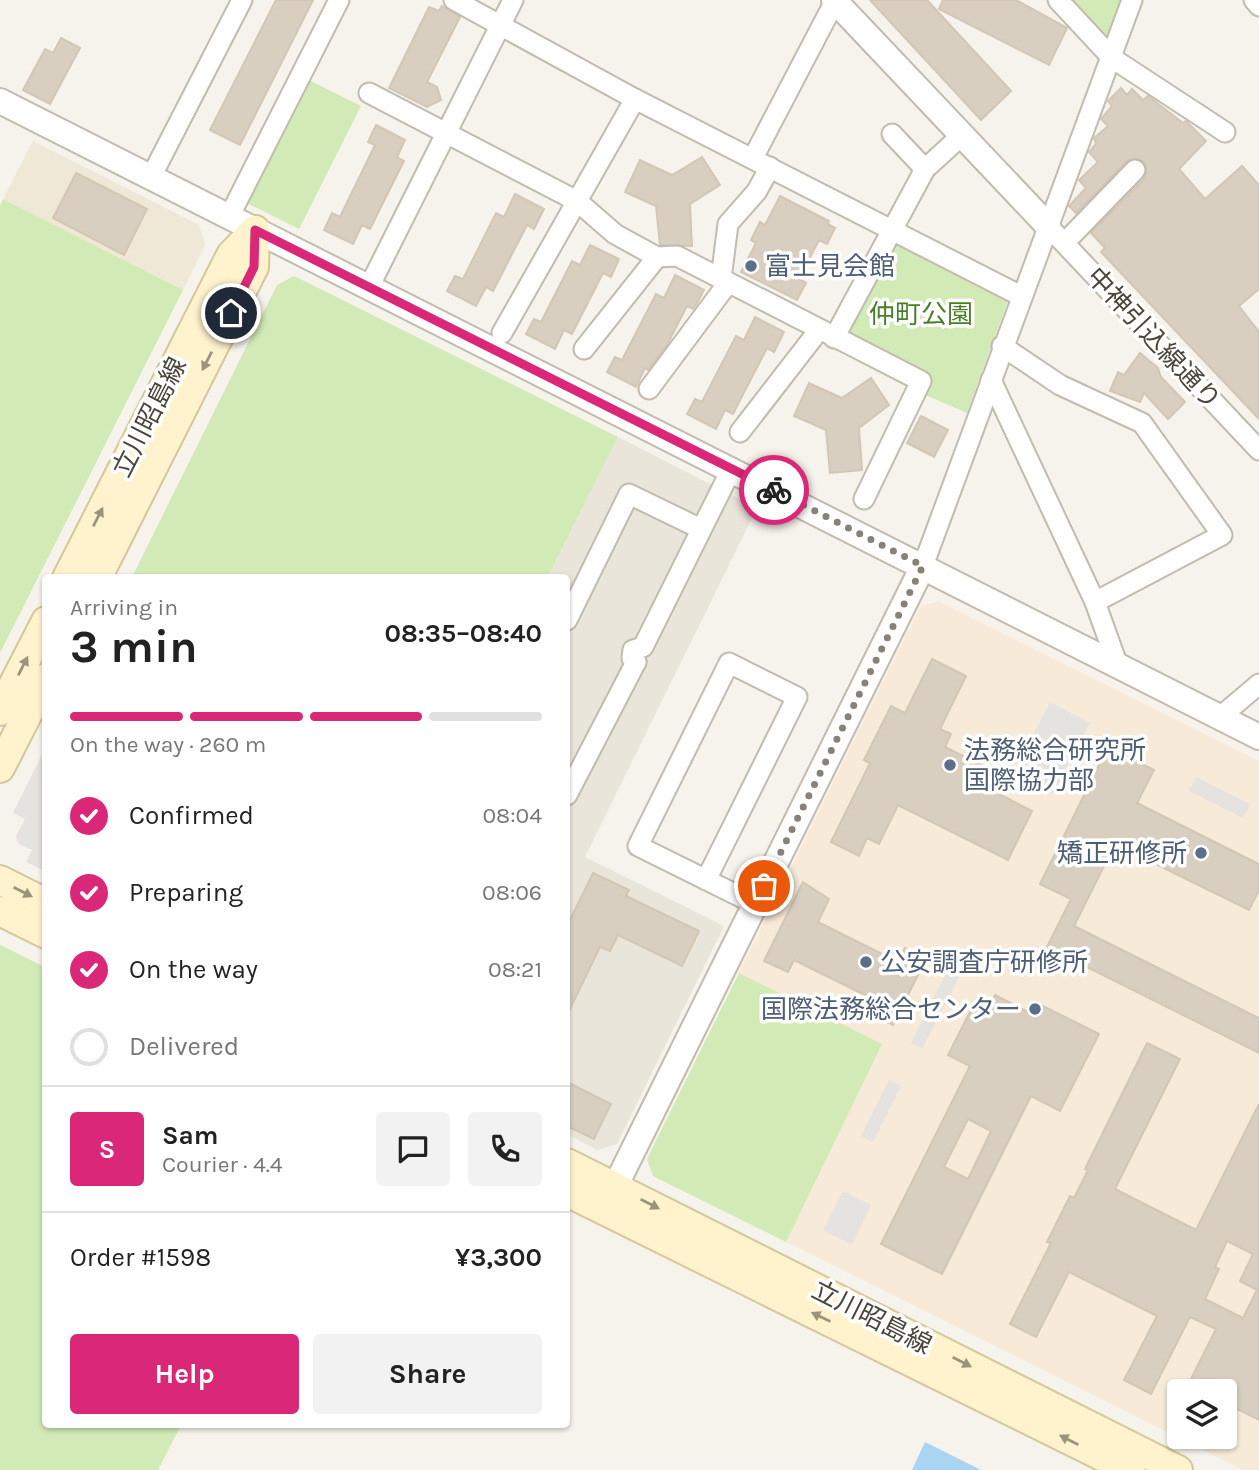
<!DOCTYPE html>
<html lang="en">
<head>
<meta charset="utf-8">
<style>
	body { margin:0; font-family:Karla,"Noto Sans JP",sans-serif; background:#f2f2f2; color:#222; height:100vh; display:flex; flex-direction:column; font-size:26px; white-space:nowrap }
	* { box-sizing:border-box; margin:0 }
	p { font-size:23px; color:#767676 }
	.icon { flex:none; width:38px; height:38px; fill:none; stroke:currentColor; stroke-width:2; stroke-linecap:round; stroke-linejoin:round }
	.map { position:relative; flex:1; overflow:hidden }
	.drawer { position:absolute; left:42px; top:574px; width:528px; height:854px; display:flex; flex-direction:column; background:#fff; border-radius:7px; box-shadow:0 2px 5px #0004 }
	.drawer>* { flex:none }
	.tools { position:absolute; left:1167px; top:1379px; display:grid; gap:14px }
	.tools a { display:grid; place-items:center; width:70px; height:70px; border-radius:7px; background:#fff; box-shadow:0 2px 5px #0004; font-size:35px }
	.pin { position:absolute; display:grid; place-items:center; width:60px; height:60px; color:#fff; margin:-30px; border:4px solid #fff; border-radius:50%; box-shadow:0 2px 7px #0007 }
	.courier { position:absolute; display:grid; place-items:center; width:70px; height:70px; margin:-35px; border:5px solid #db2777; border-radius:50%; background:#fff; color:#222; box-shadow:0 2px 9px #0007 }
	.summary em { font-style:normal; font-weight:700 }
	.summary div { display:flex; flex-direction:column-reverse }
	.summary { display:flex; align-items:center; justify-content:space-between; height:119px; padding:0 28px }
	h1 { font-size:46px; font-weight:700; line-height:52px }
	.bar { display:grid; grid-template-columns:repeat(4,1fr); gap:10px 7px; align-content:center; height:84px; padding:0 28px }
	.bar i { height:9px; border-radius:5px; background:#e0e0e0 }
	.bar .current { background:#db2777 }
	.bar p { grid-column:span 4 }
	.line { display:flex; align-items:center; gap:18px; padding:0 28px; border-top:2px solid #e0e0e0 }
	.line div { flex:1 }
	.round { display:grid; place-items:center; flex:none; width:74px; height:74px; border-radius:7px; background:#f2f2f2 }
	ol { padding:0 28px; list-style:none }
	li { display:flex; align-items:center; gap:21px; height:77px }
	li p { margin-inline-start:auto }
	li .icon { padding:7px; border-radius:50%; background:#db2777; color:#fff; stroke-width:4 }
	li:last-child { color:#767676 }
	li i { width:38px; height:38px; border:4px solid #e0e0e0; border-radius:50% }
	.button { display:flex; gap:14px; margin-top:auto; padding:14px 28px }
	.button a { flex:1; height:80px; border-radius:7px; background:#db2777; color:#fff; font-size:28px; font-weight:700; line-height:80px; text-align:center }
	.button a+a { background:#f2f2f2; color:#222 }
	.map>svg:first-child { display:block }
</style>
</head>
<body>
<div class="map">
<svg width="1259" height="1470" viewBox="0 0 1259 1470">
	<rect width="100%" height="100%" fill="#f6f3ec"/>
	<polygon fill="#eae5da" points="618,437 757,508 585,857 724,926 617,1144 597,1150 567,1134 567,578 548,578"/>
	<path fill="#f7ead8" fill-rule="evenodd" d="M938 601 1259 761V1470H1243L786 1242 881 1044 739 973 920 607ZM1180 1391H1225V1437H1180Z"/>
	<polygon fill="#efe8d6" points="33,141 199,225 205,245 183,290 3,199"/>
	<g fill="#d2eab5">
		<polygon points="1070,0 1125,0 1110,41"/>
		<polygon points="307,79 361,106 299,229 245,202"/>
		<polygon points="3,199 183,290 0,653 0,206"/>
		<polygon points="890,240 1008,301 967,413 923,394 843,331"/>
		<polygon points="294,276 618,437 548,577 132,577 277,285"/>
		<polygon points="0,945 45,967 46,1424 181,1425 158,1470 0,1470"/>
		<polygon points="739,973 882,1044 786,1242 653,1176 647,1159"/>
	</g>
	<g fill="#e5e3e0">
		<polygon points="1050,702 1090,723 1053,794 1013,774"/>
		<polygon points="45,748 46,871 45,871 26,862 32,850 19,844 16,836 25,819 13,813"/>
		<polygon points="1196,777 1250,804 1243,818 1189,791"/>
		<polygon points="954,957 966,963 922,1049 911,1043"/>
		<polygon points="889,1080 901,1086 873,1142 861,1136"/>
		<polygon points="843,1191 871,1205 852,1245 823,1230"/>
	</g>
	<polygon fill="#a9d4f2" points="925,1442 981,1470 912,1470"/>
	<g fill="#d8cfc1" stroke="#d3c7b4" stroke-width="2" fill-rule="evenodd">
		<polygon points="276,0 313,0 240,145 210,130"/>
		<polygon points="870,0 927,0 1011,91 981,120"/>
		<polygon points="943,0 1016,0 1067,28 1049,65 939,9"/>
		<polygon points="442,6 460,17 427,82 437,87 441,100 427,107 389,88 429,7 439,11"/>
		<polygon points="61,38 80,48 50,104 23,90 45,49 53,53"/>
		<polygon points="1121,88 1127,95 1132,89 1143,100 1148,96 1183,123 1186,121 1206,141 1179,169 1205,199 1242,166 1259,185 1259,289 1239,306 1259,332 1259,419 1101,252 1105,248 1091,233 1144,179 1147,172 1144,162 1137,158 1127,161 1076,213 1069,206 1086,188 1079,180 1098,162 1089,152 1096,144 1094,138 1108,126 1101,119 1112,106 1108,101"/>
		<polygon points="376,125 405,140 397,157 404,161 370,229 362,225 353,244 324,230 332,213 340,217 375,145 368,142"/>
		<polygon points="702,157 720,185 690,204 692,246 660,245 656,206 625,192 640,160 672,175"/>
		<polygon points="76,173 147,209 124,255 53,218"/>
		<polygon points="515,194 544,209 534,229 527,225 493,291 486,287 476,306 447,291 455,276 463,279 496,213 504,217"/>
		<polygon points="780,196 829,221 828,224 835,228 827,244 819,240 799,279 806,283 797,300 741,272 756,243 751,240 760,222 765,225"/>
		<polygon points="590,245 619,259 611,277 603,273 572,334 564,330 555,349 526,334 534,319 541,322 572,261 580,265"/>
		<polygon points="675,275 704,290 697,303 693,309 687,306 668,343 648,370 645,368 636,387 607,372 615,357 622,360 656,294 664,298"/>
		<polygon points="755,317 784,332 774,352 767,348 733,414 725,410 716,429 687,414 695,399 702,402 736,336 744,340"/>
		<polygon points="1140,353 1158,368 1161,377 1185,402 1168,419 1144,393 1140,402 1110,391 1118,372 1124,375"/>
		<polygon points="871,378 889,405 859,428 862,470 830,473 826,430 794,416 809,383 842,398"/>
		<polygon points="921,416 948,430 934,457 907,443"/>
		<polygon points="932,659 966,676 940,729 951,734 945,747 1007,778 999,794 1032,811 1008,860 898,805 879,844 867,838 859,856 831,842 870,763 864,760 891,706 905,713"/>
		<polygon points="1108,747 1154,770 1137,803 1259,864 1259,890 1249,910 1115,844 1074,926 1259,1018 1259,1053 1047,947 1071,899 1040,884"/>
		<polygon points="593,873 629,890 626,896 699,931 682,966 618,935 610,951 600,947 567,1015 567,926"/>
		<polygon points="803,882 829,899 818,922 898,962 905,948 926,959 893,1025 873,1015 879,1002 794,960 788,972 764,961"/>
		<path d="M995 995 1032 1014 1037 1003 1099 1034 1060 1111 1031 1096 942 1274 881 1244 970 1066 948 1055 977 998 991 1005ZM968 1119 991 1131 968 1179 944 1167Z"/>
		<path d="M1147 1043 1180 1059 1115 1189 1196 1230 1259 1104V1420L1225 1403V1391H1202L1188 1385 1216 1329 1190 1317 1151 1394 1124 1380 1157 1316 1069 1272 1036 1337 1010 1324 1051 1243 1047 1242 1070 1196 1074 1198 1088 1170 1085 1169ZM1227 1241 1253 1254 1240 1281 1257 1290 1243 1318 1205 1299 1219 1269 1215 1267Z"/>
		<polygon points="567,1082 611,1104 594,1139 567,1126"/>
	</g>
	<g fill="none" stroke-linecap="round" stroke-linejoin="round">
		<defs>
			<g id="minor">
				<polyline points="454,0 635,99 1021,296"/>
				<polyline points="1058,0 1112,58 1225,132"/>
				<polyline points="1254,0 1259,6"/>
				<polyline points="369,93 577,201 615,234 657,257 677,256 921,381 864,499"/>
				<polyline points="892,134 925,169"/>
				<polyline points="753,158 835,1"/>
				<polyline points="151,177 242,0"/>
				<polyline points="229,217 339,0"/>
				<polyline points="1048,226 1259,450"/>
				<polyline points="1072,235 1135,170"/>
				<polyline points="721,279 728,224 757,191 770,167"/>
				<polyline points="369,287 513,0"/>
				<polyline points="502,333 635,99"/>
				<polyline points="834,338 925,169 961,136"/>
				<polyline points="1002,346 1060,385 1142,423 1222,535 1095,602"/>
				<polyline points="584,349 657,257"/>
				<polyline points="991,380 1095,602 1118,666"/>
				<polyline points="649,389 728,283"/>
				<polyline points="740,432 819,330"/>
				<polyline points="923,566 1132,0"/>
				<polyline points="567,620 629,494 701,529"/>
				<polyline points="636,662 632,658 633,650 643,647 732,468"/>
				<polyline points="1220,717 1259,684"/>
				<polyline points="567,795 636,662"/>
				<polyline points="706,880 797,697 729,663 638,846 755,904"/>
			</g>
			<g id="tertiary">
				<polyline points="834,0 1048,226"/>
				<polyline points="0,101 1259,737"/>
				<polyline points="606,1205 923,566"/>
			</g>
			<g id="secondary">
				<polyline points="67,578 231,255 255,230"/>
				<polyline points="97,578 254,267 255,230"/>
				<polyline points="0,711 46,621"/>
				<polyline points="0,768 46,678"/>
				<polyline points="0,880 46,903"/>
				<polyline points="0,911 46,934"/>
				<polyline points="567,1163 1178,1470"/>
				<polyline points="567,1192 1130,1470"/>
			</g>
		</defs>
		<use href="#minor" stroke="#c2bbae" stroke-width="23"/>
		<use href="#tertiary" stroke="#c2bbae" stroke-width="28"/>
		<use href="#secondary" stroke="#d6c79b" stroke-width="32"/>
		<use href="#minor" stroke="#fff" stroke-width="19"/>
		<use href="#tertiary" stroke="#fff" stroke-width="24"/>
		<use href="#secondary" stroke="#fff3cd" stroke-width="28"/>
	</g>
	<defs><path id="oneway-solid" d="M-6-.8H1V-3.2L6.5 0L1 3.2V.8H-6Z" transform="scale(1.75)"/></defs>
	<g fill="#9c937c">
		<use href="#oneway-solid" transform="translate(207 361) rotate(117)"/>
		<use href="#oneway-solid" transform="translate(98 517) rotate(-63)"/>
		<use href="#oneway-solid" transform="translate(23 666) rotate(-63)"/>
		<use href="#oneway-solid" transform="translate(23 892) rotate(27)"/>
		<use href="#oneway-solid" transform="translate(650 1204) rotate(27)"/>
		<use href="#oneway-solid" transform="translate(821 1317) rotate(-154)"/>
		<use href="#oneway-solid" transform="translate(962 1362) rotate(27)"/>
		<use href="#oneway-solid" transform="translate(1069 1440) rotate(-153)"/>
	</g>
	<g fill="none" stroke-linecap="round" stroke-linejoin="round">
		<polyline stroke="#878178" stroke-width="7" stroke-dasharray="0 12.6" points="764,886 923,566 774,490"/>
		<polyline stroke="#db2777" stroke-width="9" points="231,313 254,267 255,230 774,490"/>
	</g>
	<g fill="#5c6f8a" stroke="#fff" stroke-width="2.5">
		<circle cx="751" cy="266" r="7"/>
		<circle cx="950" cy="765" r="7"/>
		<circle cx="1201" cy="853" r="7"/>
		<circle cx="866" cy="962" r="7"/>
		<circle cx="1035" cy="1009" r="7"/>
	</g>
	<g text-anchor="middle" stroke-width="7" stroke-linejoin="round" paint-order="stroke">
		<g font-size="26" fill="#4e5e75" stroke="#fff" text-anchor="start">
			<text x="765" y="275">富士見会館</text>
			<text x="964" y="759">法務総合研究所<tspan x="964" dy="30">国際協力部</tspan></text>
			<text x="1187" y="862" text-anchor="end">矯正研修所</text>
			<text x="880" y="971">公安調査庁研修所</text>
			<text x="1021" y="1018" text-anchor="end">国際法務総合センター</text>
		</g>
		<g font-size="26" fill="#4a7f2a" stroke="#fff">
			<text x="921" y="323">仲町公園</text>
		</g>
		<g font-size="26" fill="#4b4439" stroke="#fff">
			<text transform="translate(1154 338) rotate(47)" y="9">中神引込線通り</text>
			<text transform="translate(149 417) rotate(-63)" y="9">立川昭島線</text>
			<text transform="translate(872 1317) rotate(27)" y="9">立川昭島線</text>
		</g>
	</g>
</svg>
<div class="tools">
<a><svg class="icon" aria-label="layers" viewBox="0 0 24 24"><path d="M12 4l9 5-9 5-9-5zM3 14l9 5 9-5"/></svg></a>
</div>
<div class="pin" style="left:764px;top:886px;background:#ea580c"><svg class="icon" aria-label="bag" viewBox="0 0 24 24"><path d="M5 8h14l-1 12H6zM9 8a3 3 0 0 1 6 0"/></svg></div>
<div class="pin" style="left:231px;top:313px;background:#1f2937"><svg class="icon" aria-label="home" viewBox="0 0 24 24"><path d="M3 11l9-7 9 7M6 9v11h12V9"/></svg></div>
<div class="courier" style="left:774px;top:490px"><svg class="icon" aria-label="bike" viewBox="0 0 24 24"><circle cx="6" cy="16" r="4"/><circle cx="18" cy="16" r="4"/><path d="M6 16l4-8h5l3 8M10 8l3 8H6M13 5h3"/></svg></div>
<section class="drawer">
<div class="summary"><div><h1>3 min</h1><p>Arriving in</p></div><em>08:35–08:40</em></div>
<div class="bar"><i class="current"></i><i class="current"></i><i class="current"></i><i></i><p>On the way · 260 m</p></div>
<ol>
<li><svg class="icon" aria-label="check" viewBox="0 0 24 24"><path d="M5 12l5 5 9-10"/></svg>Confirmed<p>08:04</p></li>
<li><svg class="icon" aria-label="check" viewBox="0 0 24 24"><path d="M5 12l5 5 9-10"/></svg>Preparing<p>08:06</p></li>
<li><svg class="icon" aria-label="check" viewBox="0 0 24 24"><path d="M5 12l5 5 9-10"/></svg>On the way<p>08:21</p></li>
<li><i></i>Delivered</li>
</ol>
<div class="line" style="height:126px"><b class="round" style="background:#db2777;color:#fff">S</b><div><b>Sam</b><p>Courier · 4.4</p></div><a class="round"><svg class="icon" aria-label="chat" viewBox="0 0 24 24"><path d="M4 5h16v11H9l-5 4z"/></svg></a><a class="round"><svg class="icon" aria-label="phone" viewBox="0 0 24 24"><path d="M5 4h4l2 5-3 2q2 4 5 5l2-3 5 2v4C11 20 4 13 5 4z"/></svg></a></div>
<div class="line" style="height:91px"><div>Order #1598</div><b>¥3,300</b></div>
<div class="button"><a>Help</a><a>Share</a></div>
</section>
</div>
</body>
</html>
